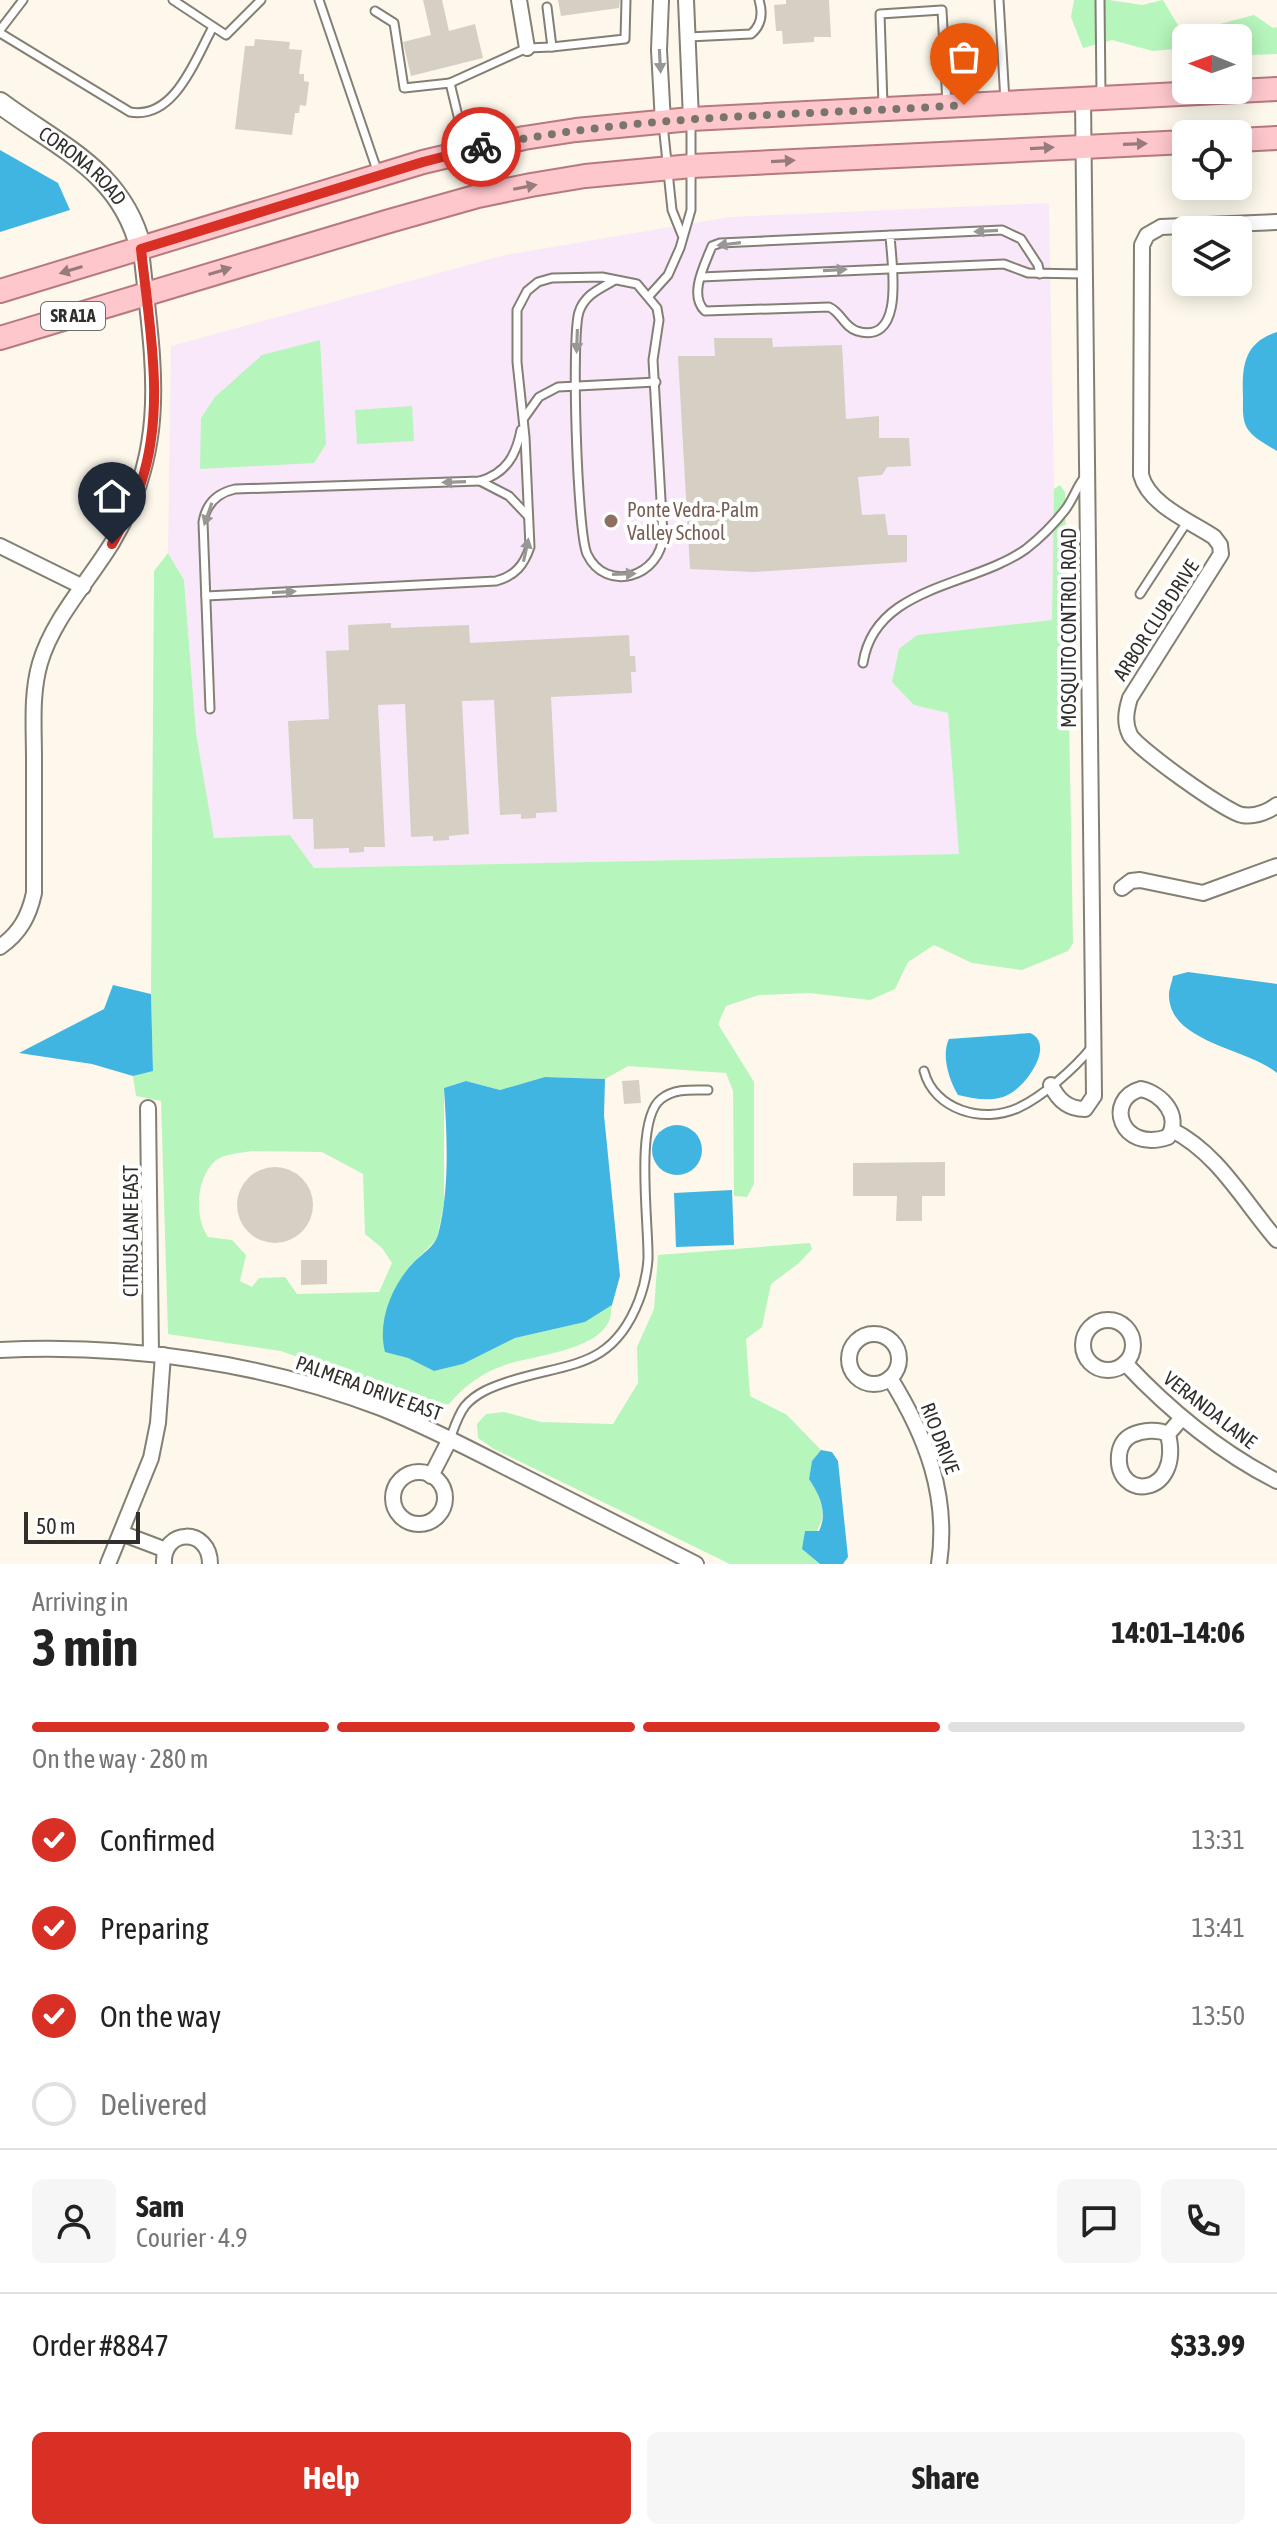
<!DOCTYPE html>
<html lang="en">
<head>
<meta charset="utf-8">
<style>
	body { margin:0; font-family:"Asap Condensed",sans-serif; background:#f6f6f6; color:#222; height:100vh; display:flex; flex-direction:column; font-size:30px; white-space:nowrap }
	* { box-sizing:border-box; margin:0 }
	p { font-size:26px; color:#767676 }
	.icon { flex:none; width:44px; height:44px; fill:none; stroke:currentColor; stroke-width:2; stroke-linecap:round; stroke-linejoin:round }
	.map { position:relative; height:1564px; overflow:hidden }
	.drawer { display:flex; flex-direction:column; background:#fff; flex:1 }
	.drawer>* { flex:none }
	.needle { width:52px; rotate:271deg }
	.fabs { position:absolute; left:1172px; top:24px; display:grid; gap:16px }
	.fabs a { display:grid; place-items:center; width:80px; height:80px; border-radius:12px; background:#fff; box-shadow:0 4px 20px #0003; font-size:40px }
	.scale { position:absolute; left:24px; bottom:20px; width:116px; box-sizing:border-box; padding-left:8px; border:4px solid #312f2b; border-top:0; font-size:22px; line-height:28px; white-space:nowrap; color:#312f2b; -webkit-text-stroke:6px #fff; paint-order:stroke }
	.pin { position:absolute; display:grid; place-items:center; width:68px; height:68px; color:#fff; margin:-82px -34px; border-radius:50% 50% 50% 0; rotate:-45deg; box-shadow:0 0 8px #0007 }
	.pin .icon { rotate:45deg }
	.courier { position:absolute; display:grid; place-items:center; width:80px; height:80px; margin:-40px; border:6px solid #d93025; border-radius:50%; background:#fff; color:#222; box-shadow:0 2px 10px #0007 }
	.head em { font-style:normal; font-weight:700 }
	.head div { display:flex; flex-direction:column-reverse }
	.head { display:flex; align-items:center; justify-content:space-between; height:136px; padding:0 32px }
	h1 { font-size:52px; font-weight:700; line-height:60px }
	.bar { display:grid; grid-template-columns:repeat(4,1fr); gap:12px 8px; align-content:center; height:96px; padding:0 32px }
	.bar i { height:10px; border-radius:6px; background:#e0e0e0 }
	.bar .selected { background:#d93025 }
	.bar p { grid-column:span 4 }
	.line { display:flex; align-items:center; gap:20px; padding:0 32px; border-top:2px solid #e0e0e0 }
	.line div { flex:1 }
	.round { display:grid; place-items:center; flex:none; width:84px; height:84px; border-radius:12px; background:#f6f6f6 }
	ol { padding:0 32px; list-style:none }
	li { display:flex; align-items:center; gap:24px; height:88px }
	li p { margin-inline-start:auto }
	li .icon { padding:8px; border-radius:50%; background:#d93025; color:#fff; stroke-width:4 }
	li:last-child { color:#767676 }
	li i { width:44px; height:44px; border:4px solid #e0e0e0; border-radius:50% }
	.action { display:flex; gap:16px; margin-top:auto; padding:16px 32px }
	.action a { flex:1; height:92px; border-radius:12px; background:#d93025; color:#fff; font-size:32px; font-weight:700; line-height:92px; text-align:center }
	.action a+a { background:#f6f6f6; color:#222 }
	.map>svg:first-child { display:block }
</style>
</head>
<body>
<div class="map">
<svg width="1277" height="1564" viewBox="0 0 1277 1564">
	<rect width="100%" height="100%" fill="#fdf8eb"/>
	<polygon fill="#f9e8fa" points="1049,203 1054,489 1052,620 918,635 914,705 948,713 960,854 314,868 290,835 214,838 196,733 184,580 168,553 171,346 505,255 730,217"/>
	<g fill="#b6f5bb" fill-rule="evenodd">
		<polygon points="1074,0 1109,0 1142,5 1163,0 1179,27 1201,29 1254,15 1273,28 1277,27 1277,54 1249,55 1238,48 1238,38 1186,38 1186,48 1153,51 1112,40 1083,48 1071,17"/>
		<polygon points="320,340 326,444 314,463 200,469 201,418 215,397 262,355"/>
		<polygon points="412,406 414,441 357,444 355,410"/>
		<path d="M1060 485 1065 492 1073 943 1068 951 1022 970 972 963 934 945 908 962 895 989 870 1000 809 993 759 995 726 1006 718 1024 754 1082V1184L747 1197 734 1196 733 1091 726 1073 628 1066 605 1079 545 1077 500 1090 466 1081 444 1088V1202L437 1239 411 1265 385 1351 408 1358 434 1371 463 1364 515 1338 585 1322 612 1305C611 1310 611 1319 608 1323 592 1352 533 1355 505 1365 483 1372 464 1386 449 1404L435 1406 281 1351 168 1334 161 1101 136 1096 133 1076 153 1070 151 994 154 571 168 553 184 580 196 733 214 838 290 835 314 868 959 854 948 713 914 705 892 682 899 649 917 635 1052 620 1054 489ZM251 1151 322 1152 363 1174 365 1234 382 1248 392 1263 379 1292 297 1294 285 1277 259 1278 252 1287 240 1281 246 1255 232 1240 208 1237C194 1217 196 1178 215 1161 223 1154 241 1153 251 1151Z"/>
		<path d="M810 1243 812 1249 799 1263 771 1284 762 1327 746 1339 750 1396 787 1415 821 1450 812 1461 809 1479C829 1511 827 1522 802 1549L820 1564H730L494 1449 478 1438 477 1424 486 1414 504 1412 541 1422 613 1424 638 1383 637 1347 654 1309 658 1255Z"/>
	</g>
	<g fill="#41b5e1">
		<polygon points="0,150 58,183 70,210 0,232"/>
		<path d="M1277 332V451C1267 445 1253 438 1247 428 1242 419 1243 408 1243 398 1242 367 1243 343 1277 332Z"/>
		<path d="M1188 972 1277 984V1073C1248 1048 1169 1043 1169 995 1169 989 1172 982 1173 976Z"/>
		<polygon points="113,985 151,994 153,1071 133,1076 92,1064 19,1053 104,1009"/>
		<path d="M1030 1033C1057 1044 1024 1091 1003 1097 988 1102 972 1098 958 1095 949 1080 941 1055 949 1039Z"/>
		<path d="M545 1077 605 1079 604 1115 620 1276 612 1305 585 1322 515 1338 463 1364 434 1371 408 1358 385 1352C377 1321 392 1285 414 1262 422 1254 435 1246 438 1235 450 1189 447 1135 444 1088L466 1081 500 1090Z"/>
		<circle cx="677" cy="1150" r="25"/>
		<polygon points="732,1190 734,1245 676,1247 674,1193"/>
		<path d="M821 1450 832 1452 838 1461 848 1557 843 1564H820L802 1549 805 1531H819C828 1512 820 1496 809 1479L812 1461Z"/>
	</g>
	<g fill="#d5d0c3">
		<polygon points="423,0 442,0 449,31 475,24 483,58 411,76 403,42 431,35"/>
		<polygon points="558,0 620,0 619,8 561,16"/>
		<polygon points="786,0 829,0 831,37 814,37 814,42 783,44 782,31 776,31 774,5 786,4"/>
		<polygon points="255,39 290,42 289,49 302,50 299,74 304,74 304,81 309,82 306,106 300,105 299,113 295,113 292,135 235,129 245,46 254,46"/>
		<polygon points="714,338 772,338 773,347 842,345 846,419 879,416 879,438 909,438 911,466 887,467 882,475 858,477 862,515 885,514 888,535 907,535 907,562 753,572 690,569 678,356 715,356"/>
		<polygon points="391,623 391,628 469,625 470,643 629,635 630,656 635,656 636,672 631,672 632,693 551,697 557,812 536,813 536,818 521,819 521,814 500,815 494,700 462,701 469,834 449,836 449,840 433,841 433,836 411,837 405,704 378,705 385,847 364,847 364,852 349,853 349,848 314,849 313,819 293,819 288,721 329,719 326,651 349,650 348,625"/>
		<polygon points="639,1080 641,1103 624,1104 622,1081"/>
		<polygon points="945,1162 945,1196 922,1196 922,1221 896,1221 897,1196 853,1196 853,1163"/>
		<circle cx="275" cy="1205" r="38"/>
		<polygon points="301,1260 327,1260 327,1284 301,1285"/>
	</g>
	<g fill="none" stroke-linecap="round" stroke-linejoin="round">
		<defs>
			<g id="lane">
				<polyline points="173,0 226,35 261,0"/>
				<polyline points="319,0 378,173"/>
				<polyline points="999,0 1005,101"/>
				<polyline points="1100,0 1101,94"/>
				<polyline points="547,7 552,47 625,39 626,0"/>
				<polyline points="375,11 394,23 404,88 450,83 466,149"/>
				<polyline points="0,30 23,0"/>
				<path d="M0 33 130 112C175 120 195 59 213 27"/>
				<path d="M688 37 751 34C762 25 763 13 759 0"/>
				<polyline points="450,83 527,48 552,47"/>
				<polyline points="883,105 880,14 942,10 947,104"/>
				<polyline points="663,124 672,210 682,235"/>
				<path d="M890 235C891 260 907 346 857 331 844 327 841 312 829 307L705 311C688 295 705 264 712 246L720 243 1002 230 1021 239 1038 265 1040 274"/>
				<polyline points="701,277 1004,264 1028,273 1084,274"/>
				<polyline points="649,296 668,275 680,248 691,210 691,122"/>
				<polyline points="524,418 539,397 558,387 656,382"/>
				<polyline points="480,481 509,496 528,516"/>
				<polyline points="1140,594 1187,522"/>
				<path d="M206 596 496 581C515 576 524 565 530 547L525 437 517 362V310L527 291 538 282 552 278 602 277 637 284 657 308 659 320 653 360 663 535C661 577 606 594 587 554 577 532 571 336 579 312 585 294 600 289 615 280"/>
				<path d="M863 663C875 585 973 587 1026 549 1040 538 1054 524 1065 510 1073 500 1076 488 1084 478"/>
				<path d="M210 709 203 522C206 504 217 493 235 489L480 481C506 473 516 456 521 430"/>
				<path d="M924 1071C934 1110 983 1124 1018 1108 1042 1097 1074 1069 1091 1048"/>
				<path d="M450 1439C454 1428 458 1415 465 1406 476 1393 492 1387 507 1382 567 1362 612 1371 639 1300 644 1287 647 1273 648 1259 649 1224 634 1120 661 1099 675 1088 693 1090 708 1090"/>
			</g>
			<g id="street">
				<polyline points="519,0 527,48"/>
				<polyline points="661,0 659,50 663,122"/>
				<polyline points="686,0 691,119"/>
				<path d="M1277 222 1161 227 1147 235 1142 245 1141 475C1149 505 1190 521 1214 537L1220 545 1221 554 1130 698C1126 711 1124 723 1130 735 1138 749 1226 812 1242 815 1255 817 1266 813 1277 805"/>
				<polyline points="0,546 83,587"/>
				<polyline points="1122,888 1131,881 1140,880 1203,893 1277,866"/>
				<path d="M0 947C20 933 29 916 34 893 34 848 34 804 34 759 34 727 31 694 40 663 53 619 88 582 112 543 172 443 152 358 141 249"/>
				<path d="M1051 1085C1058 1100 1068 1109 1085 1109L1094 1096 1083 99"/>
				<path d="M1141 1089C1162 1094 1182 1116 1168 1137 1120 1153 1104 1099 1141 1089Z"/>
				<polyline points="148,1108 151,1354"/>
				<path d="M1172 1130C1218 1153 1244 1202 1277 1240"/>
				<circle cx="1108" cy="1345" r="25"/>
				<circle cx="874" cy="1359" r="25"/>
				<path d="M0 1350C129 1344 260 1362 381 1408 428 1427 472 1450 517 1473 577 1503 636 1534 696 1564"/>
				<path d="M1125 1363C1170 1411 1218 1451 1277 1481"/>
				<path d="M890 1378C926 1436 949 1495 939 1564"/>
				<path d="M1168 1434C1158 1429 1143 1430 1132 1435 1124 1439 1120 1446 1119 1455 1115 1502 1183 1497 1168 1434L1181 1419"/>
				<circle cx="419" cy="1498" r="26"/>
				<polyline points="431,1476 450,1439"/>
				<polyline points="121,1533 166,1550"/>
				<polyline points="108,1564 151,1458 158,1423 163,1355"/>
				<path d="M164 1564C162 1528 210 1527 210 1564"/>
			</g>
			<g id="secondary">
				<path id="s1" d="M0 103C59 147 122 171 141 249"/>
			</g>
			<g id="primary">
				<polyline points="1238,140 1277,138"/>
				<polyline points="0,291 423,162 524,138 576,130 691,119 1277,89"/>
				<polyline points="0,338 386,222 478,196 531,185 585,176 692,166 1186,142"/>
			</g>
		</defs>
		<use href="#lane" stroke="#847f74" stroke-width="11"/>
		<use href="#street" stroke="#847f74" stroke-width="18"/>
		<use href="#secondary" stroke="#847f74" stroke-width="24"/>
		<use href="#primary" stroke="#b67a7e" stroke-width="26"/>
		<use href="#lane" stroke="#fff" stroke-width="7"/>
		<use href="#street" stroke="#fff" stroke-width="14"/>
		<use href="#secondary" stroke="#fff" stroke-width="20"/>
		<use href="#primary" stroke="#fec7cc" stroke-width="22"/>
	</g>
	<defs><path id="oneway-solid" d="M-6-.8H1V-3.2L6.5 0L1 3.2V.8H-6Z" transform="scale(2)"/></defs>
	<g fill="#989795">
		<use href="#oneway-solid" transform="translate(660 61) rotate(87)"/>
		<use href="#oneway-solid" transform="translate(986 231) rotate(177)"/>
		<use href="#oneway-solid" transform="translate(729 244) rotate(173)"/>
		<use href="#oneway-solid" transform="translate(835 270) rotate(-3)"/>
		<use href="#oneway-solid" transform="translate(577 341) rotate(92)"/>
		<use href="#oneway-solid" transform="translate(454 482) rotate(178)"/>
		<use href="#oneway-solid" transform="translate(208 514) rotate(109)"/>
		<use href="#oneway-solid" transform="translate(526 550) rotate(-78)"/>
		<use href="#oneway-solid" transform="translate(624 574) rotate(-2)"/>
		<use href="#oneway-solid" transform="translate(284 592) rotate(-3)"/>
	</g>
	<g fill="#987b7c">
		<use href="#oneway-solid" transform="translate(1135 144) rotate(-2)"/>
		<use href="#oneway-solid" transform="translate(1042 148) rotate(-3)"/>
		<use href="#oneway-solid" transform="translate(783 161) rotate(-3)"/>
		<use href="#oneway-solid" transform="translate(525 187) rotate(-11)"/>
		<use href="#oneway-solid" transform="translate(71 270) rotate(163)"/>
		<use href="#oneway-solid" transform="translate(220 271) rotate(-17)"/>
	</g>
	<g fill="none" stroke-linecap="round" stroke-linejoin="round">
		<path stroke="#78756e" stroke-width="8" stroke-dasharray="0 14.4" d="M481 147C640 113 803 116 964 105"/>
		<path stroke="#d93025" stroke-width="10" d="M112 544C123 524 134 504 141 483 166 408 149 325 141 249L423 162 481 147"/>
	</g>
	<circle fill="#8d6e63" stroke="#fff" stroke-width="3" cx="611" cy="521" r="8"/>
	<g text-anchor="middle" stroke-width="8" stroke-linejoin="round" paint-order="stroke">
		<rect fill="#fff" stroke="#6f6d6b" stroke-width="2" x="41" y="302" width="64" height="28" rx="6"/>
		<g font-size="18" font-weight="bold" fill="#312f2b">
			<text x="73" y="322">SR A1A</text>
		</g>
		<g font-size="20" fill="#312f2b" stroke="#fff">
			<text dy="7" stroke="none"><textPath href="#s1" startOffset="104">CORONA ROAD</textPath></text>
			<text transform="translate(1156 620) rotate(-57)" y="7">ARBOR CLUB DRIVE</text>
			<text transform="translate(1069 628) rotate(-90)" y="7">MOSQUITO CONTROL ROAD</text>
			<text transform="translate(131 1231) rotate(-90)" y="7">CITRUS LANE EAST</text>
			<text transform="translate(369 1388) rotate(20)" y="7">PALMERA DRIVE EAST</text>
			<text transform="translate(1210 1410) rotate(38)" y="7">VERANDA LANE</text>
			<text transform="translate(940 1438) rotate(69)" y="7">RIO DRIVE</text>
		</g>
		<g font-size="20" fill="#785e54" stroke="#fff" text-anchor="start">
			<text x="627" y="517">Ponte Vedra-Palm<tspan x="627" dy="23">Valley School</tspan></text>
		</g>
	</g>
</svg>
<div class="fabs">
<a><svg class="needle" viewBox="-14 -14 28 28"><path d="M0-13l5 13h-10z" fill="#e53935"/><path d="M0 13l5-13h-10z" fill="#767676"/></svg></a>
<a><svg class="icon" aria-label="locate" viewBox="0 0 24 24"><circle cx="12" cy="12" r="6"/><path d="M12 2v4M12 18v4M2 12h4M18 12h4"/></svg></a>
<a><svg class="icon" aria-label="layers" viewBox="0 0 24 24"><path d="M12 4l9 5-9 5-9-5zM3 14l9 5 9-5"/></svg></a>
</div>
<div class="scale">50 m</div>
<div class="pin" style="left:964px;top:105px;background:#ea580c"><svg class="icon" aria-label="bag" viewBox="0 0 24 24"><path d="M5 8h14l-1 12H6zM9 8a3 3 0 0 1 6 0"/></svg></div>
<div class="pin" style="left:112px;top:544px;background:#1f2937"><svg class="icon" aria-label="home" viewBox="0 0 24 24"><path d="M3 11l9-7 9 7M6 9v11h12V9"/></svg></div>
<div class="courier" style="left:481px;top:147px"><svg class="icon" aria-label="bike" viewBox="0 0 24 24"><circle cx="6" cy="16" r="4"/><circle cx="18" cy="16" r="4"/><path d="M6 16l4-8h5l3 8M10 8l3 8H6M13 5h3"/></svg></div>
</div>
<section class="drawer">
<div class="head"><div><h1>3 min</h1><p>Arriving in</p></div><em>14:01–14:06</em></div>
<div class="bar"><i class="selected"></i><i class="selected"></i><i class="selected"></i><i></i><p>On the way · 280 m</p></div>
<ol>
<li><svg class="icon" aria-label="check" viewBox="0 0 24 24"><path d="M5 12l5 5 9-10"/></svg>Confirmed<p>13:31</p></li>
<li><svg class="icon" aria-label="check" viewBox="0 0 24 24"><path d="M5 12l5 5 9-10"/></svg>Preparing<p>13:41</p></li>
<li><svg class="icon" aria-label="check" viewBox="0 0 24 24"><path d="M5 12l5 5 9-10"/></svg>On the way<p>13:50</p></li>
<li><i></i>Delivered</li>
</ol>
<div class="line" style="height:144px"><a class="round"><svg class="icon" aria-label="person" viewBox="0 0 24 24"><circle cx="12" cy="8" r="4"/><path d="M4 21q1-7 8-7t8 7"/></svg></a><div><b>Sam</b><p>Courier · 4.9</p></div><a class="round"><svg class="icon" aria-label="chat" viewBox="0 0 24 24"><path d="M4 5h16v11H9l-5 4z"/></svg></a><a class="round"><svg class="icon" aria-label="phone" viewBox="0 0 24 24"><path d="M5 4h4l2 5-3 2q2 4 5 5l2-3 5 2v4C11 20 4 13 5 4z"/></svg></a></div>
<div class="line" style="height:104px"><div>Order #8847</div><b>$33.99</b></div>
<div class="action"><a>Help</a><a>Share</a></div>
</section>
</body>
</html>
